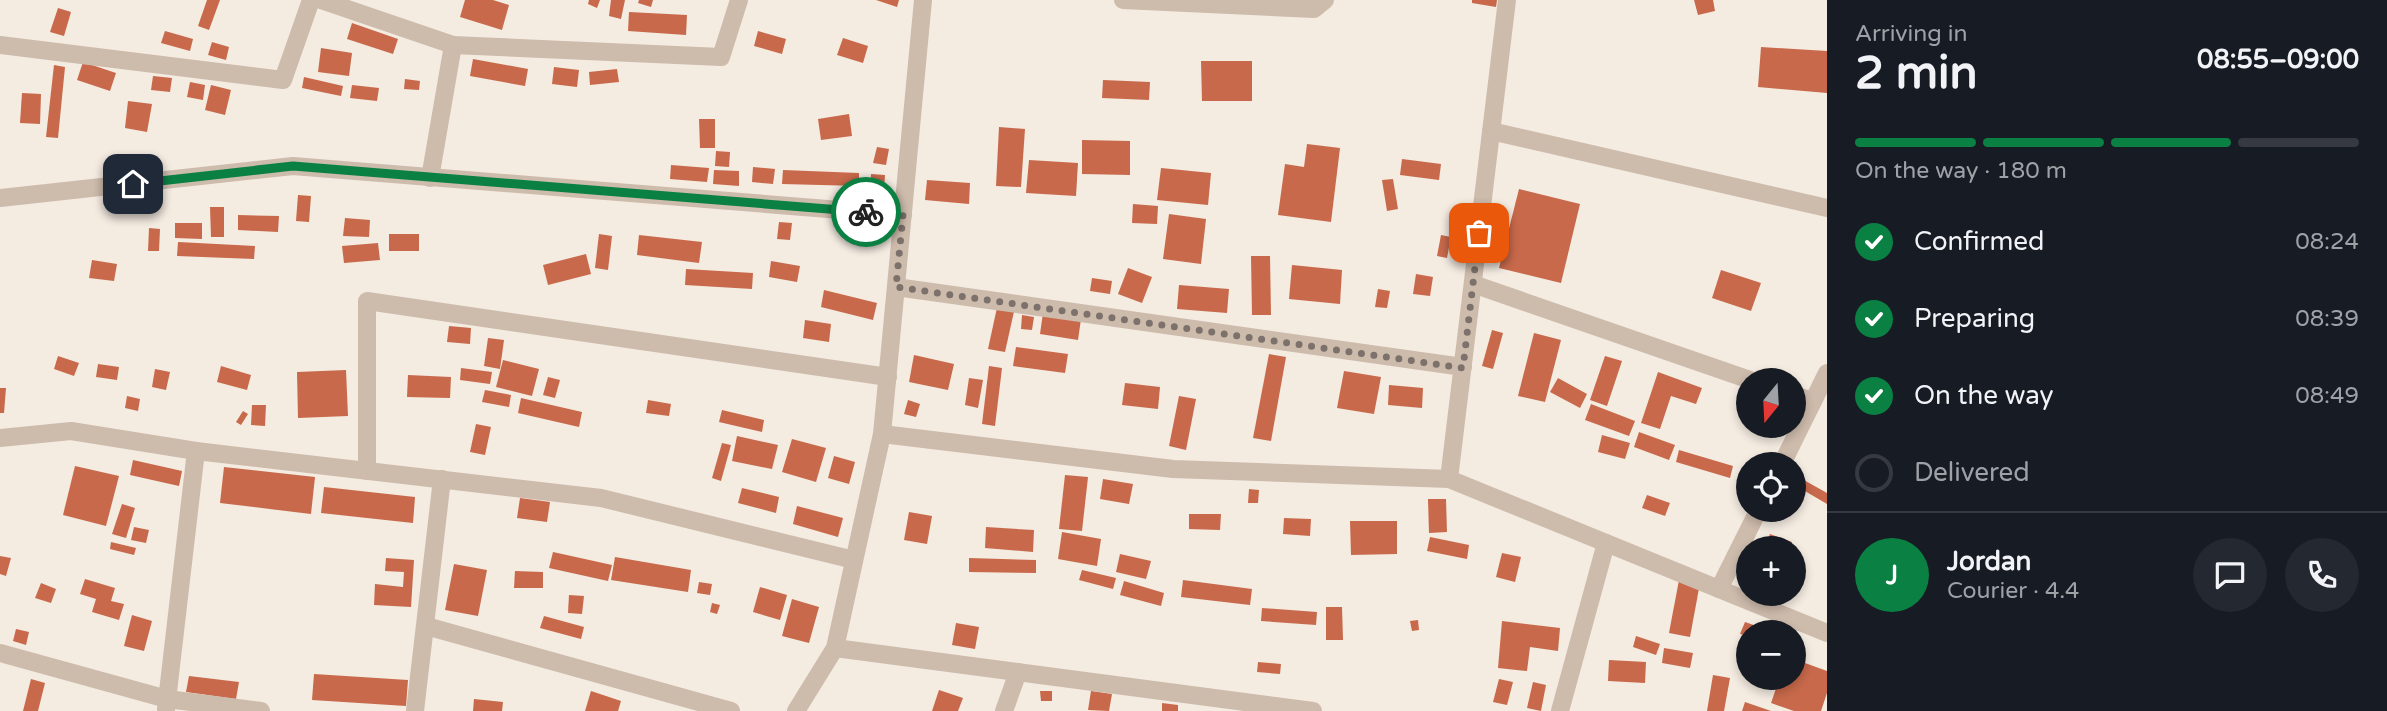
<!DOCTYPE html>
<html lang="en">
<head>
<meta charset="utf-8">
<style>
	body { margin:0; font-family:"Varela Round",sans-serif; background:#242831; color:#f1f3f6; height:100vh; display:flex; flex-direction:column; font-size:26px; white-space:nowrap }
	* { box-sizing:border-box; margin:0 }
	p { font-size:23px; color:#9ea1a6 }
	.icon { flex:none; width:38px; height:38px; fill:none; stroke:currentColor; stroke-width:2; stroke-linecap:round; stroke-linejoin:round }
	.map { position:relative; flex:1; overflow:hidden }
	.drawer { display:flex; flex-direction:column; background:#171b24; width:560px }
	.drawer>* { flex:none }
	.needle { width:46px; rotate:198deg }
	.controls { position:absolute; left:1736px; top:368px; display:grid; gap:14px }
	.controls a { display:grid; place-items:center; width:70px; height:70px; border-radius:50%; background:#171b24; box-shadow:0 4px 10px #0003; font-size:35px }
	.pin { position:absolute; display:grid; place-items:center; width:60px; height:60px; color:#fff; margin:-30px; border-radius:14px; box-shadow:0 4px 10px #0006 }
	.courier { position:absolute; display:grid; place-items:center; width:70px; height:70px; margin:-35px; border:5px solid #0b8043; border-radius:50%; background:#fff; color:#222; box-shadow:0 2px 9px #0007 }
	.overview em { font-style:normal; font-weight:700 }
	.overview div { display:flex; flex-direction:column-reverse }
	.overview { display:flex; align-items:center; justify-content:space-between; height:119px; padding:0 28px }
	h1 { font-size:46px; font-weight:700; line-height:52px }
	.bar { display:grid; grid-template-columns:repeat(4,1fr); gap:10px 7px; align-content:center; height:84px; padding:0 28px }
	.bar i { height:9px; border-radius:5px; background:#363941 }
	.bar .current { background:#0b8043 }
	.bar p { grid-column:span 4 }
	.line { display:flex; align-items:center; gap:18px; padding:0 28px; border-top:2px solid #363941 }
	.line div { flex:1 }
	.round { display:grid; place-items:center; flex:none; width:74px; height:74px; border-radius:37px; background:#242831 }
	ol { padding:0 28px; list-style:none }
	li { display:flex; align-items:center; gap:21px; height:77px }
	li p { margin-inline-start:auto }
	li .icon { padding:7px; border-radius:50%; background:#0b8043; color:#fff; stroke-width:4 }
	li:last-child { color:#9ea1a6 }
	li i { width:38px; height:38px; border:4px solid #363941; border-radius:50% }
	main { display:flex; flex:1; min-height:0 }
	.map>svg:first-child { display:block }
</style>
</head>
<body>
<main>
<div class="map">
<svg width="1827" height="711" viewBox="0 0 1827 711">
	<rect width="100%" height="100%" fill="#f4ebe1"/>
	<g fill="#c8694b">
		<polygon points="207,0 220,0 209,30 198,26"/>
		<polygon points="465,0 493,0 509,5 502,30 460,17"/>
		<polygon points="589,0 600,0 597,8 588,4"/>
		<polygon points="611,0 625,0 621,19 609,16"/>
		<polygon points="639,0 653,0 651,7 638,3"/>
		<polygon points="876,0 899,0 897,7"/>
		<polygon points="1472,0 1497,0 1496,7 1472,3"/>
		<polygon points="1694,0 1713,0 1715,11 1698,15"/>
		<polygon points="58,8 71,12 64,36 50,32"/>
		<polygon points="629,12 687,15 686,35 628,31"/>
		<polygon points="352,23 398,39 393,54 347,39"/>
		<polygon points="165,31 193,39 190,51 161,43"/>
		<polygon points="758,31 786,39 782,54 754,46"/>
		<polygon points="843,38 868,46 863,63 837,55"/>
		<polygon points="212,42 229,47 226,60 208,55"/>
		<polygon points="1761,47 1827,51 1827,93 1758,87"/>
		<polygon points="321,48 352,53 349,76 318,72"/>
		<polygon points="473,59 528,69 525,86 470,76"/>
		<polygon points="1201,61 1252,61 1252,101 1202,101"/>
		<polygon points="83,62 116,73 110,91 77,80"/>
		<polygon points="54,65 65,67 58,138 46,137"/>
		<polygon points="554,67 579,70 577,87 552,84"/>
		<polygon points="617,69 619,82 590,85 589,72"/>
		<polygon points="153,76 172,78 170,92 151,90"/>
		<polygon points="304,77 343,86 341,96 302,88"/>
		<polygon points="405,79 420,81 419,90 404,89"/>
		<polygon points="1103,80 1150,82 1149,100 1102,98"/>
		<polygon points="190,82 205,85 203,100 187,97"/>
		<polygon points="211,85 231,90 225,115 205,110"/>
		<polygon points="352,85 379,88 377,101 350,98"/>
		<polygon points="22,93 41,94 40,124 20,123"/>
		<polygon points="128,101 152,104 147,132 125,128"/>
		<polygon points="849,114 852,136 821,140 818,119"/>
		<polygon points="699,119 715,119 715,148 700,148"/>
		<polygon points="999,127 1025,129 1021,187 996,186"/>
		<polygon points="1082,140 1130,141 1130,175 1082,174"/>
		<polygon points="1307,144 1340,148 1331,222 1278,215 1285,164 1304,167"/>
		<polygon points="877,147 889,149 886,165 873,163"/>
		<polygon points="716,151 730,152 729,167 715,166"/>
		<polygon points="1402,159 1441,164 1439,180 1400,175"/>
		<polygon points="1029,160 1078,163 1076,196 1026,193"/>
		<polygon points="671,165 709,168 707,182 670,179"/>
		<polygon points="753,167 775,169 773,184 752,182"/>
		<polygon points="1161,168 1211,173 1208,205 1157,200"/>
		<polygon points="714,170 739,171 739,186 713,184"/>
		<polygon points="783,170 859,173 859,186 782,184"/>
		<polygon points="871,174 885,175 884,190 870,189"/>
		<polygon points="1393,179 1398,209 1387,211 1382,180"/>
		<polygon points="927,180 970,183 969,204 925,200"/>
		<polygon points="1519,189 1580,204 1561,283 1499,268"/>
		<polygon points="298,195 311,196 309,222 296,221"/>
		<polygon points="1133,204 1158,206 1157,224 1132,223"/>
		<polygon points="210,207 224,207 224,237 211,237"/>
		<polygon points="1169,214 1206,219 1201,264 1163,259"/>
		<polygon points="238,215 279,216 278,232 238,230"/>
		<polygon points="345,218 370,220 369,237 343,236"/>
		<polygon points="779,222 792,223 790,240 777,239"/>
		<polygon points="175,223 202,223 202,239 175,238"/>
		<polygon points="149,228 160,229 159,251 148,251"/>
		<rect x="389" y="234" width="30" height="17"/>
		<polygon points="599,234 612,236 608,270 595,268"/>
		<polygon points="639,235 702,242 699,263 637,255"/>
		<polygon points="1441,235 1451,237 1447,258 1437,256"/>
		<polygon points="178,242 255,246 254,259 177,256"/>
		<polygon points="378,243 380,260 344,263 342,246"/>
		<polygon points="586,254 591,274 548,285 543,265"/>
		<polygon points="1251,256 1270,256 1271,315 1252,315"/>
		<polygon points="92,260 117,264 114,281 89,278"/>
		<polygon points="771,261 800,266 797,282 769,277"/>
		<polygon points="1292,265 1342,270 1340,304 1289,299"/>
		<polygon points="1128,268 1152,277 1142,303 1118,294"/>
		<polygon points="686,269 753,273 752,289 685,285"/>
		<polygon points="1721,270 1761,283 1751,311 1712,298"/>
		<polygon points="1416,274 1433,277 1430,296 1413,294"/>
		<polygon points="1092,278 1112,281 1110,294 1090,291"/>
		<polygon points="1179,285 1229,289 1227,313 1177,309"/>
		<polygon points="1378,289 1390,291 1387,308 1375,307"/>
		<polygon points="824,290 877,303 873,320 821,307"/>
		<polygon points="998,303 1015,307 1005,352 988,349"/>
		<polygon points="1043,313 1081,319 1078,340 1040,334"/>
		<polygon points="1022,315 1034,317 1032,330 1021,329"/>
		<polygon points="805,320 831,324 829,342 803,338"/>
		<polygon points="449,326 471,328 470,344 447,342"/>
		<polygon points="1492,330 1503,333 1493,369 1482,366"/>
		<polygon points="1534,333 1561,340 1545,402 1518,396"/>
		<polygon points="488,338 504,340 500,369 484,366"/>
		<polygon points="1016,347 1068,354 1065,373 1013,366"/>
		<polygon points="1269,354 1286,357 1271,441 1253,438"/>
		<polygon points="914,355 954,364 948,390 909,382"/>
		<polygon points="58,356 79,363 74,376 54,369"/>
		<polygon points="1605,356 1622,361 1607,406 1590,400"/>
		<polygon points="503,360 539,369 532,396 496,387"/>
		<polygon points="98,364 119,367 117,380 96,377"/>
		<polygon points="221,366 251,375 247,390 217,382"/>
		<polygon points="989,366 1002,368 995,426 982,424"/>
		<polygon points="461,368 492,372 490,384 460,380"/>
		<polygon points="155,369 170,372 166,390 152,387"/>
		<polygon points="346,370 348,416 298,418 297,372"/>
		<polygon points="1344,371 1381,377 1374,414 1337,408"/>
		<polygon points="1658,372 1702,388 1696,404 1671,396 1660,429 1641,423"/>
		<polygon points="408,375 451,377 450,398 407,397"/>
		<polygon points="548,377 560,380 555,398 543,395"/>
		<polygon points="969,378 983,380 978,408 965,405"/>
		<polygon points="1558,378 1587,394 1580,408 1550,392"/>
		<polygon points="1125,383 1160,387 1158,409 1122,405"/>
		<polygon points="1389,385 1423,388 1422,408 1388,405"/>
		<polygon points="0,388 6,388 4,413 0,413"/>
		<polygon points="485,390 511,395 509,407 482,402"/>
		<polygon points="127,396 140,399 138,411 125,408"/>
		<polygon points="1179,396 1196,399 1186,450 1169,446"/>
		<polygon points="521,398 582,412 579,427 518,413"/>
		<polygon points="648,400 671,404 669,416 646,413"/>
		<polygon points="908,400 920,404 916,417 904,414"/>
		<polygon points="1591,404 1635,421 1629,436 1585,420"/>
		<polygon points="252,405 266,405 265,426 251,425"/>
		<polygon points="722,410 764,420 762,432 719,422"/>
		<polygon points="243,411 248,414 241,425 236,422"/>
		<polygon points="476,424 491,427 485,455 470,452"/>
		<polygon points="1639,432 1675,445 1669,460 1634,447"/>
		<polygon points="1602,435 1630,443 1625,459 1598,452"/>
		<polygon points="737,436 778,445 772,469 732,461"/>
		<polygon points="792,439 826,448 816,482 782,472"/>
		<polygon points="722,443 731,445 721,481 712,478"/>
		<polygon points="1679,450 1733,466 1730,478 1676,462"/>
		<polygon points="834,456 855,462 849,484 828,478"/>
		<polygon points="133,460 182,471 179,486 130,475"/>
		<polygon points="75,466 119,476 106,526 63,515"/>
		<polygon points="224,467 315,477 311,514 220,503"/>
		<polygon points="1065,475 1088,477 1082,531 1059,529"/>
		<polygon points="1103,479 1133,484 1129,504 1100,499"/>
		<polygon points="1802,479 1827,493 1827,504 1798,487"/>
		<polygon points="324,487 415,497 413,523 321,513"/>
		<polygon points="742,488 779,497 776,513 738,503"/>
		<polygon points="1249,489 1259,490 1258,503 1248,503"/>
		<polygon points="1647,495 1670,503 1665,516 1642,508"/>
		<polygon points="520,498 550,502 547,522 517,518"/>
		<polygon points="1428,499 1446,499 1447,532 1429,533"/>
		<polygon points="122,504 135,508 126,538 112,534"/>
		<polygon points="797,506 843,518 838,537 793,524"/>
		<polygon points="909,512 932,516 927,544 904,540"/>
		<polygon points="1189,514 1221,514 1220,530 1189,529"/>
		<polygon points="1284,518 1311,519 1310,536 1283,534"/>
		<polygon points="1350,521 1397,521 1397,554 1351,555"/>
		<polygon points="134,527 149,530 146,543 131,540"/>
		<polygon points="986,527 1034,530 1033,552 985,548"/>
		<polygon points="1062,532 1101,539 1097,566 1058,559"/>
		<polygon points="1770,534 1792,542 1790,548 1764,548"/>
		<polygon points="1430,537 1469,545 1467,559 1427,551"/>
		<polygon points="111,542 136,548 134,555 110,549"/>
		<polygon points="553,552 612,565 608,581 549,568"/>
		<polygon points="1502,553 1521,557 1515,582 1496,577"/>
		<polygon points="1120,554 1151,561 1146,579 1116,572"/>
		<polygon points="0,556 11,558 6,576 0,574"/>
		<polygon points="615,557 691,570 688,592 611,580"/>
		<polygon points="386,558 414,560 411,607 374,605 375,584 403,587 404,572 385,571"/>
		<polygon points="969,558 1036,560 1036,573 969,572"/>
		<polygon points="454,564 487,570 478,616 445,610"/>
		<polygon points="1082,570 1116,578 1113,589 1079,580"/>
		<polygon points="515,571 543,572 543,588 514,588"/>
		<polygon points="85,579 115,588 111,601 124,604 119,620 92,612 96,599 80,594"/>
		<polygon points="1183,580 1252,589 1250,605 1181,597"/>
		<polygon points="1679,580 1700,583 1690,637 1669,633"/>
		<polygon points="1124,581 1164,593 1161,606 1120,595"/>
		<polygon points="699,582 712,584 710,595 697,593"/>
		<polygon points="41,583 56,589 51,603 35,598"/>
		<polygon points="760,587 787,595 780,620 753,612"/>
		<polygon points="569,595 584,596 582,614 568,613"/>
		<polygon points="792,599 819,607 809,643 782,636"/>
		<polygon points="712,603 720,605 717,614 710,612"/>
		<polygon points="1326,607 1342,607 1343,640 1326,640"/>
		<polygon points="1262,608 1317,612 1316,625 1261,621"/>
		<polygon points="132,615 152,621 144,651 124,646"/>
		<polygon points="544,616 584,627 581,639 540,628"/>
		<polygon points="1418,620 1419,630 1412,631 1410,621"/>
		<polygon points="1502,621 1560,628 1558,651 1530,647 1527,671 1498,668"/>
		<polygon points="1745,622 1771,631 1770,632 1748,632 1748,636 1740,634"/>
		<polygon points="956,623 979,627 975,649 952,645"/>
		<polygon points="16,629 29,632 26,645 13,641"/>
		<polygon points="1636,636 1660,644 1656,655 1633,647"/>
		<polygon points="1664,648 1693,653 1690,668 1662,663"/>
		<polygon points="1794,659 1827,671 1827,693 1821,711 1794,711 1771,703 1780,677 1794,677"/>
		<polygon points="1609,660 1646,662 1645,683 1608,681"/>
		<polygon points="1258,662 1281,664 1280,674 1257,672"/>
		<polygon points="314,674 408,680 406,706 312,700"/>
		<polygon points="1713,675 1730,678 1724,711 1707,711"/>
		<polygon points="189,676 239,682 236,699 186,692"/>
		<polygon points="31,679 45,683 38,711 23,711"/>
		<polygon points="1499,679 1513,682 1507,705 1493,702"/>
		<polygon points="1533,682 1546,685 1541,711 1527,708"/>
		<polygon points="939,690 963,698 958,711 932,711"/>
		<polygon points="591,691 621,701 618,711 585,711"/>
		<polygon points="1040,691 1052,691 1052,701 1041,701"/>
		<polygon points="1091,691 1112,694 1109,711 1088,710"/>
		<polygon points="474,699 503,702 502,711 473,711"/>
		<polygon points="1745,702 1771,711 1742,711"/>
		<polygon points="1162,703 1178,705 1178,711 1162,711"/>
	</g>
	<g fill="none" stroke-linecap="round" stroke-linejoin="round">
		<g stroke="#cdbbac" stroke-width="18">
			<polyline points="321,0 453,45 721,57 739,0"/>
			<polyline points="1123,0 1314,9 1325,0"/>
			<polyline points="0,45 283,80 311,0"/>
			<polyline points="1491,131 1827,208"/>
			<polyline points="430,178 453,45"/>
			<polyline points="0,198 293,166 903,215"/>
			<polyline points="1473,284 1750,380"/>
			<polyline points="896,287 1463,367"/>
			<polyline points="1794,395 1813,401"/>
			<polyline points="882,434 1173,469 1449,479 1827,633"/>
			<polyline points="0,438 71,431 196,451 601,498 854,560"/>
			<polyline points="1782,464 1827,373"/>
			<polyline points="367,471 367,301 888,377"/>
			<polyline points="1449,479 1507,0"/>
			<polyline points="1719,589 1759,509"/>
			<polyline points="426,626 731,711"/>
			<polyline points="835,648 1313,711"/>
			<polyline points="0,653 167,699 261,711"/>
			<polyline points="166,709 196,451"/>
			<polyline points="415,711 442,479"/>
			<polyline points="796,711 835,648 882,434 923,0"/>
			<polyline points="1004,711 1018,672"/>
			<polyline points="1560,711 1606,543"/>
		</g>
	</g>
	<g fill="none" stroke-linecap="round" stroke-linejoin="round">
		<polyline stroke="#7c716b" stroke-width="7" stroke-dasharray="0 12.6" points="866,212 903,215 896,287 1463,368 1479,233"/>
		<polyline stroke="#0b8043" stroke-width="9" points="133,184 293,166 866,212"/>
	</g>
</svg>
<div class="controls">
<a><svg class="needle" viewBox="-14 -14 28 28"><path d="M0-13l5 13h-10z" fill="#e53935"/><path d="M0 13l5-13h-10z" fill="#9ea1a6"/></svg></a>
<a><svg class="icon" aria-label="locate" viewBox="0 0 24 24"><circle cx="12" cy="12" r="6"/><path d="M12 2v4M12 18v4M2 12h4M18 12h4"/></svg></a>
<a>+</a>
<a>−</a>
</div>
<div class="pin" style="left:1479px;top:233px;background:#ea580c"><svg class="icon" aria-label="bag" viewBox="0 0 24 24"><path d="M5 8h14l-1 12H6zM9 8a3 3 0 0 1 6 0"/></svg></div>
<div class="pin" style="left:133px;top:184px;background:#1f2937"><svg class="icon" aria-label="home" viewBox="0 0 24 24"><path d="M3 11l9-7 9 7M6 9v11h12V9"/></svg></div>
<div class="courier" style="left:866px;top:212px"><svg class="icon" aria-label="bike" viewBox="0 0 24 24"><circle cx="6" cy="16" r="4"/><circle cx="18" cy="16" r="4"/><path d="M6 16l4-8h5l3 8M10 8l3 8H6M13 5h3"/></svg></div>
</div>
<section class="drawer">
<div class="overview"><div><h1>2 min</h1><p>Arriving in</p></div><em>08:55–09:00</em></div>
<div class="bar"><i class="current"></i><i class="current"></i><i class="current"></i><i></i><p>On the way · 180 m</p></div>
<ol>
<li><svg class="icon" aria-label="check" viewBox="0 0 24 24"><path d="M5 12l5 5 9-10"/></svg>Confirmed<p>08:24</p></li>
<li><svg class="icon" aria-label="check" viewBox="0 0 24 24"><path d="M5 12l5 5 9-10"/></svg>Preparing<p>08:39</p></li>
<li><svg class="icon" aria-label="check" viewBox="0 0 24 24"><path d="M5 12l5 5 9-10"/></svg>On the way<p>08:49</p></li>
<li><i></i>Delivered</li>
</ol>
<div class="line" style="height:126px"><b class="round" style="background:#0b8043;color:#fff">J</b><div><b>Jordan</b><p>Courier · 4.4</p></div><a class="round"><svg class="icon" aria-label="chat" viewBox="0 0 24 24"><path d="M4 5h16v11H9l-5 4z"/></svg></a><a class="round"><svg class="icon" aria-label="phone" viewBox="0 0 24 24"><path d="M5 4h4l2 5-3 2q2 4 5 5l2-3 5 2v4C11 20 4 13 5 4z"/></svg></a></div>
</section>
</main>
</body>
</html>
